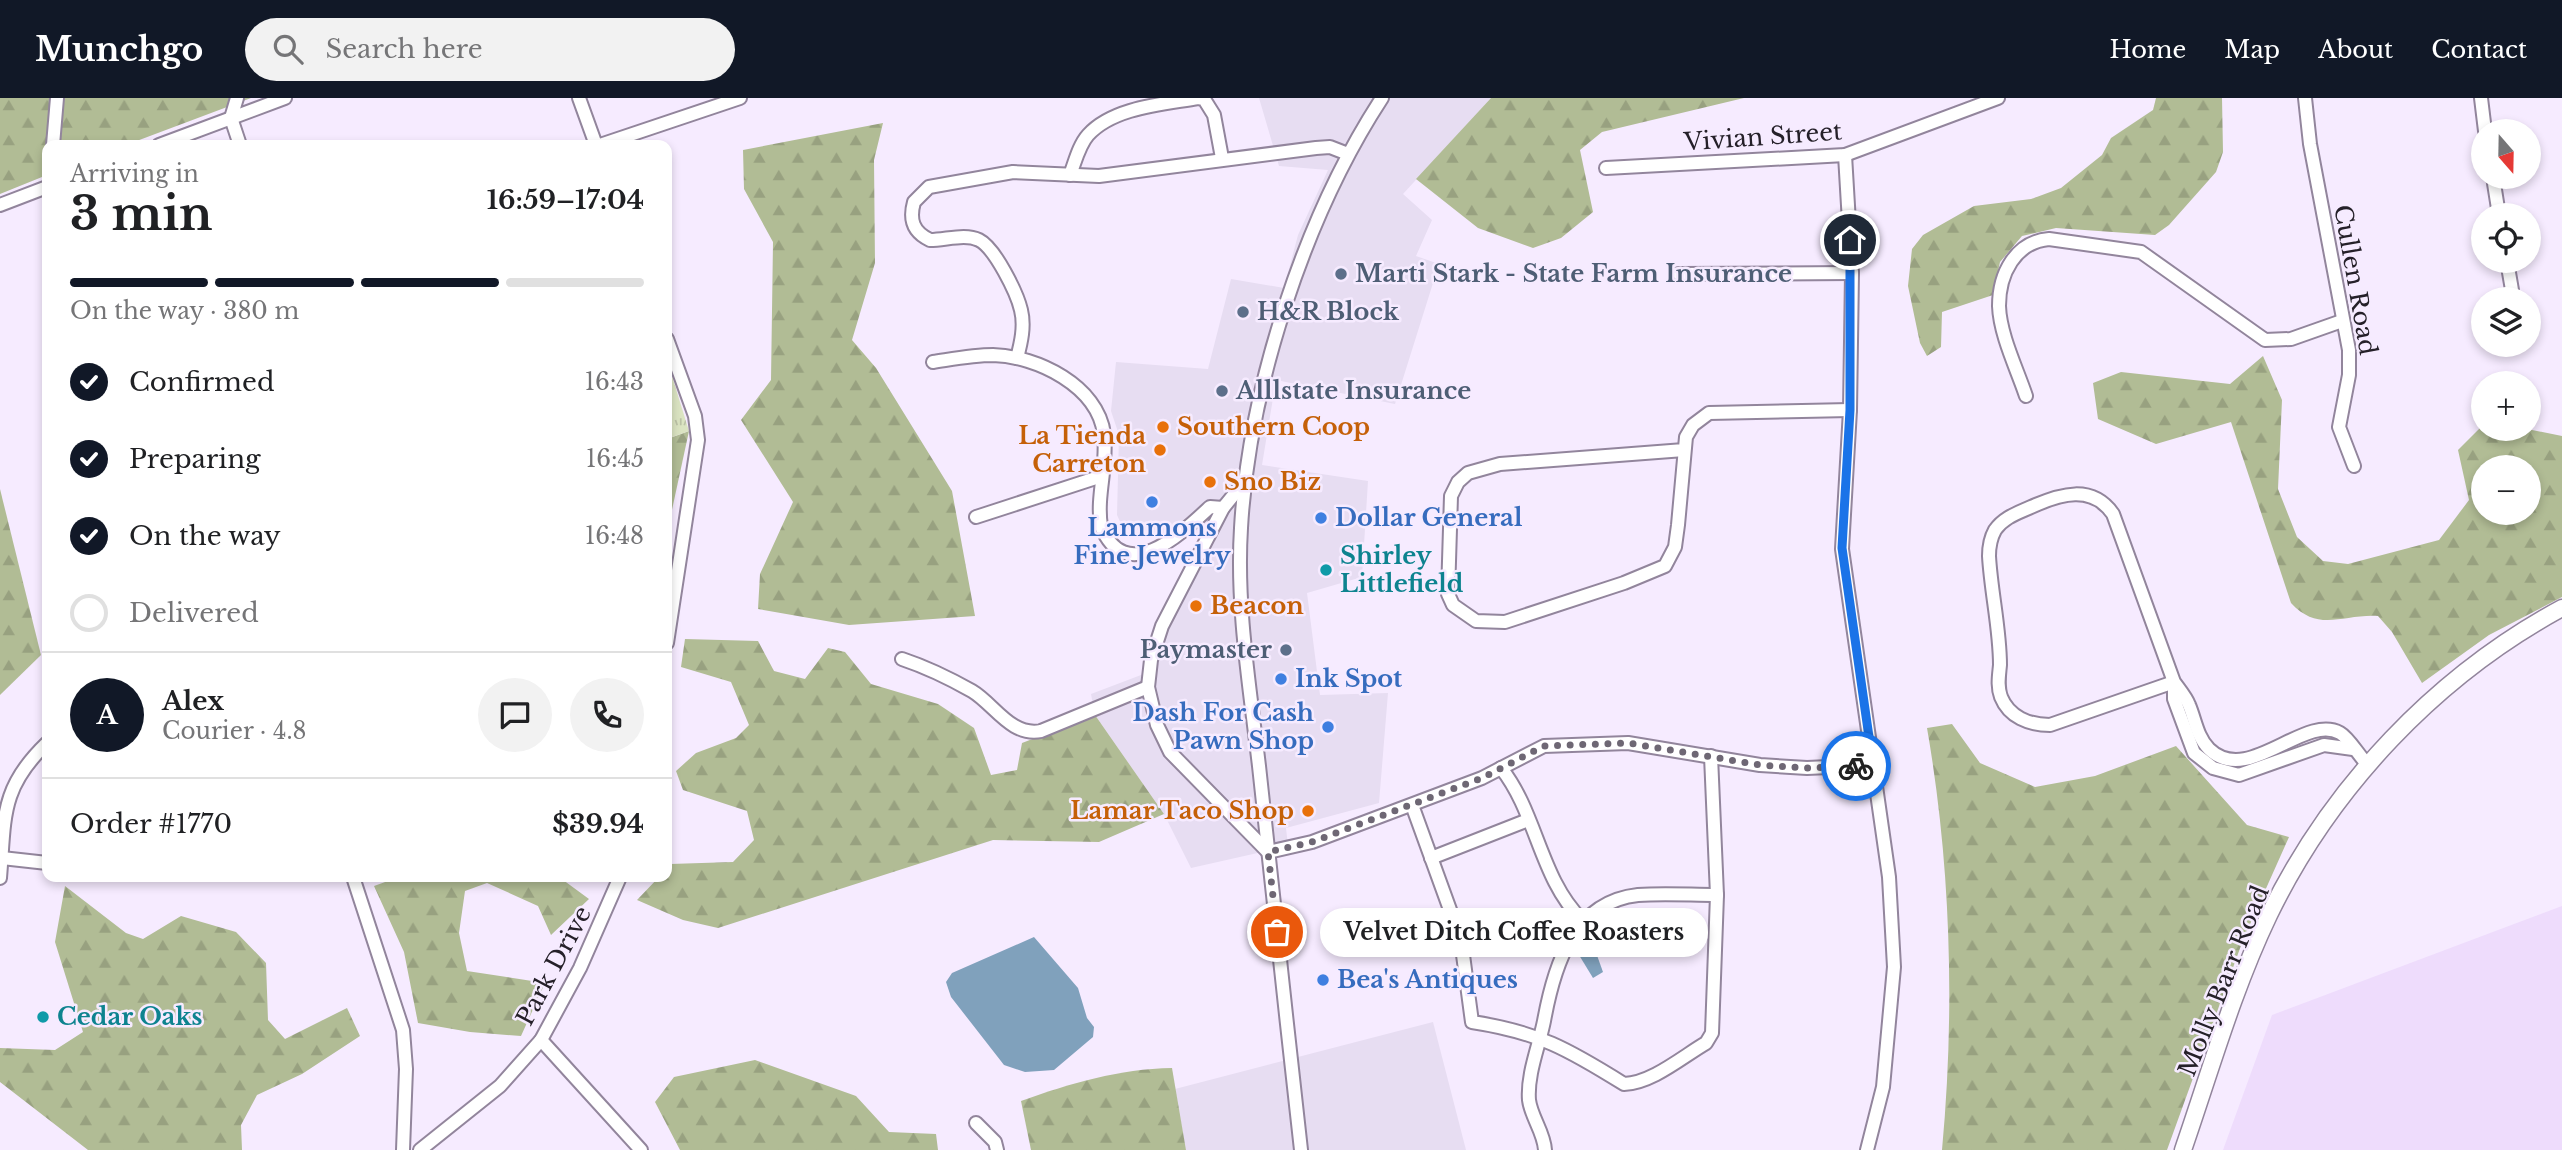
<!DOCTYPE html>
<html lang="en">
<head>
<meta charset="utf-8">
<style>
	body { margin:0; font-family:"Libre Baskerville",serif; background:#f2f2f2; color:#202124; height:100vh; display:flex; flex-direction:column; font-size:26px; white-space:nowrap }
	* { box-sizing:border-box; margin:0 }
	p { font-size:23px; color:#757577 }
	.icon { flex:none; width:38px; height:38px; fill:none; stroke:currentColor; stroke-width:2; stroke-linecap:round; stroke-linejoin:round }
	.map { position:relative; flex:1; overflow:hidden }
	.sheet { position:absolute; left:42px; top:42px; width:630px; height:742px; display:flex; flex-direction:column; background:#fff; border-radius:14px; box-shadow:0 4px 10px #0003 }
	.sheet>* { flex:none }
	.needle { width:46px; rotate:160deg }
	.tools { position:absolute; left:2471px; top:21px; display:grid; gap:14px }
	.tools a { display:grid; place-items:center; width:70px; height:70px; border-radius:50%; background:#fff; box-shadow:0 4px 10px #0003; font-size:35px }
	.pin { position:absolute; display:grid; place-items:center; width:60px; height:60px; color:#fff; margin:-30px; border:4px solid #fff; border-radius:50%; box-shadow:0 2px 7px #0007 }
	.courier { position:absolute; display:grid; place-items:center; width:70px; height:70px; margin:-35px; border:5px solid #1a73e8; border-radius:50%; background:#fff; color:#222; box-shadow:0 2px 9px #0007 }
	.bubble { position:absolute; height:49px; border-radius:24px; background:#fff; box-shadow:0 4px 10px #0003; font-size:23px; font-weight:800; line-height:49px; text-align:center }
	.head em { font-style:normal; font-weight:800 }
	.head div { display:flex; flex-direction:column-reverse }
	.head { display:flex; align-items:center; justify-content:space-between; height:119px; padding:0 28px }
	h1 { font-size:46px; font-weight:800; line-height:52px }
	.bar { display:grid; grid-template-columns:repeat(4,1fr); gap:10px 7px; align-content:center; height:84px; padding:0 28px }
	.bar i { height:9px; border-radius:5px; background:#e0e0e0 }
	.bar .active { background:#111827 }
	.bar p { grid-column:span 4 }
	.line { display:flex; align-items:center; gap:18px; padding:0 28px; border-top:2px solid #e0e0e0 }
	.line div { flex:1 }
	.round { display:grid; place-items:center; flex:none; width:74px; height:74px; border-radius:37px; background:#f2f2f2 }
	ol { padding:0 28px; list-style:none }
	li { display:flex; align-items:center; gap:21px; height:77px }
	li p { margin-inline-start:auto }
	li .icon { padding:7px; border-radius:50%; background:#111827; color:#fff; stroke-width:4 }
	li:last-child { color:#757577 }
	li i { width:38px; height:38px; border:4px solid #e0e0e0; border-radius:50% }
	header { display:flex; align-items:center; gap:42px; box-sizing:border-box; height:98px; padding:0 35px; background:#111827; color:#fff }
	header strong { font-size:33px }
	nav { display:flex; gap:38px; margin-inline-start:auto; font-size:24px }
	.search { width:490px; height:63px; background:#f2f2f2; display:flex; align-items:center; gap:18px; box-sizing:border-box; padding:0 24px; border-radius:38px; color:#757577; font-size:26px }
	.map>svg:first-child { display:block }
</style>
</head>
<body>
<header>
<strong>Munchgo</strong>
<div class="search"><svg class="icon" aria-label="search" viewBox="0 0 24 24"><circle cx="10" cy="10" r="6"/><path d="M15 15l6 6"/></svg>Search here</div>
<nav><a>Home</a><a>Map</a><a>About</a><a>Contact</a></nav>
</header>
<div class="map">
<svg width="2562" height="1052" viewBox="0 0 2562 1052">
	<defs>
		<pattern id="forest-firs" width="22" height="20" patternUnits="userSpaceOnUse" patternTransform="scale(1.75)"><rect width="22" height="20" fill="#b1bc95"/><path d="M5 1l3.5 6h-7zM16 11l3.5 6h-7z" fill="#98a180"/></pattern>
		<pattern id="park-tufts" width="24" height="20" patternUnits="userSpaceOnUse" patternTransform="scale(1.75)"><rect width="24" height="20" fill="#dbe4c2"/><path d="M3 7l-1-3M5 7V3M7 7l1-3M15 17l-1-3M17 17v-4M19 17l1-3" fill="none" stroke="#bcc3a7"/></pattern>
	</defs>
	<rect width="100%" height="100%" fill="#f6ebff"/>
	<g fill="#e7ddf2">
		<polygon points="1259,0 1491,0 1403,96 1432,122 1416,158 1439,166 1395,306 1276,282 1262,367 1368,383 1362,479 1307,495 1320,597 1388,595 1379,705 1286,730 1288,748 1191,770 1164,716 1095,617 1091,596 1141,577 1158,567 1169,528 1215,443 1123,430 1117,417 1119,337 1111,313 1116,264 1208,271 1231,181 1284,190 1298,137 1328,72 1279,68"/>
		<polygon points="1433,924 1466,1052 1186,1052 1175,991"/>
	</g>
	<polygon fill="#eedcfc" points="2562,808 2562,1052 2223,1052 2272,917"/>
	<polygon fill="#dbe4c2" points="1633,819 1646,841 1623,854 1611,832"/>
	<g fill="url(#forest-firs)" fill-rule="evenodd">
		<polygon points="0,0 251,0 126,47 47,47 47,77 0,96"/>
		<polygon points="1491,0 1744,0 1602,34 1580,52 1593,114 1561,140 1533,150 1478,130 1416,81"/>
		<polygon points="2156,0 2222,0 2223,54 2216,74 2169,127 2155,137 2056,130 2022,138 2000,164 1993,197 1942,214 1941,249 1927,258 1920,245 1908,188 1912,151 1923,137 1974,108 2031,101 2061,90 2102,57 2111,40 2153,12"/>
		<polygon points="883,25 874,62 875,165 852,242 876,270 952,393 975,518 849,527 758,511 760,476 793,404 741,322 771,282 773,144 744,91 743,52"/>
		<path d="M2263 258 2282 302 2278 391 2297 439 2323 463 2348 466 2439 442 2469 402 2458 352 2483 327V331H2527L2562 338V499L2489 537 2422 585 2392 534 2378 518C2342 516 2319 535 2291 505L2231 324 2156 346 2098 321 2093 285 2121 274 2230 286ZM2483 369H2529V415H2483Z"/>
		<polygon points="689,333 667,435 667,341"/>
		<polygon points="0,391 41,557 0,597"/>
		<polygon points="685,541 758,543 774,573 805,581 828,550 845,554 871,586 938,606 974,630 991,677 1017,672 1022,645 1095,617 1164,716 1099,744 993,742 718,830 683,822 637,802 659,779 667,779 670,766 733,764 754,742 747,713 683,692 676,673 696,655 736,640 749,627 731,584 681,569"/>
		<path d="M1952 626 1980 665 2035 689 2095 678 2176 648 2247 727 2289 739 2243 842 2167 1052H1942C1955 913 1951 768 1927 630Z"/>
		<polygon points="399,779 559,779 589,801 551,837 538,808 487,785 465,793 459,835 467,873 545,885 521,938 470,934 418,925 404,854 374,788"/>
		<polygon points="65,788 126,835 143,841 181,818 236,834 266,865 268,922 285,941 347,910 360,938 302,976 257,997 241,1027 242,1052 88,1052 0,984 0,950 55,952 83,934 55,844"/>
		<polygon points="755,962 856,998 889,1034 936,1036 938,1052 680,1052 655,1004 674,979"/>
		<path d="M1172 970 1186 1052H1031L1021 1003C1071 985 1119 971 1172 970Z"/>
	</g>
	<polygon fill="url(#park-tufts)" points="667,262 689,333 667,341"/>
	<g fill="#80a1bc">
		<polygon points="1034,839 1078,890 1087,920 1094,929 1093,939 1054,972 1025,974 1004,967 951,899 946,884 952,875"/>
		<polygon points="1594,849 1603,874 1593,880 1579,857"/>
	</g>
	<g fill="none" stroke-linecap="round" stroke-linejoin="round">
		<defs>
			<g id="minor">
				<polyline points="237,0 231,20 240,47"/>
				<polyline points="579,0 596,47"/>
				<polyline points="2305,0 2310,46 2349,252 2349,277 2339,329 2354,368"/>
				<polyline points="2481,0 2485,33"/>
				<polyline points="53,47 57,0"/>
				<polyline points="159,47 285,0"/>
				<polyline points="600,47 740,0"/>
				<polyline points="1845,57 1852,175 1850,312 1842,451 1889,779 1894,869 1883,989 1867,1052"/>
				<polyline points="1606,70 1845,57 1998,0"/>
				<path d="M1070 77C1075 64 1079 47 1088 37 1113 9 1164 6 1198 0L1204 1 1214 17 1222 60"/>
				<polyline points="2493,79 2499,117"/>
				<polyline points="0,107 47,89"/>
				<polyline points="2507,163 2512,192"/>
				<polyline points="1679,176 1852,175"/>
				<polyline points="667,241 695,318 698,342 667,545"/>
				<path d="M1017 260C1021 245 1025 228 1021 212 1017 195 995 150 979 142 965 135 946 142 930 142 913 134 909 122 914 104L929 89 1013 74 1099 78 1316 50 1330 49 1348 56"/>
				<path d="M933 264C953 261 973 257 993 257 1037 258 1098 288 1104 336 1108 367 1096 398 1101 428 1126 490 1183 434 1210 409L1223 410"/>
				<path d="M2026 298C2017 271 2000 237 1999 208 1999 176 2015 144 2049 141L2141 154 2265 242 2291 241 2342 223"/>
				<polyline points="1684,352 1500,366 1468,375 1458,384 1451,398 1448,496 1453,507 1476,523 1505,524 1624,485 1665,468 1675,449 1678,427 1686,339 1693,327 1709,315 1850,312"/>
				<polyline points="1245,383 1223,410 1162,528 1151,562 1148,589 1157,627 1170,654 1268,754 1312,744 1482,680 1544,648 1628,645 1760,667 1807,670 1873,667"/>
				<polyline points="976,419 1102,378"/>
				<path d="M902 561C926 569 949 580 972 593 994 606 1011 639 1041 633L1148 589"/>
				<path d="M2174 584 2050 627C2029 627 2009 619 2001 599 1997 588 1999 578 2000 567 2000 531 1991 494 1989 458 1989 449 1990 441 1995 432 2004 419 2018 415 2031 409 2060 396 2092 386 2113 416L2174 584C2179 591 2186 599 2189 607 2195 621 2197 639 2209 651 2248 689 2304 615 2340 635 2349 640 2359 658 2368 667"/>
				<polyline points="2174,585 2174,601 2194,655 2213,670 2239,677 2324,647 2353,651"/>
				<path d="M1501 670C1537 715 1540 781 1582 822"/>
				<path d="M1412 707 1461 842 1472 924C1538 934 1568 951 1624 986 1652 985 1682 959 1706 945L1712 935 1717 797 1711 658"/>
				<polyline points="2,760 47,765"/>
				<polyline points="1431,760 1528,722"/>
				<polyline points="353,779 403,932 406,971 403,1052"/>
				<path d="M0 780C5 719 0 690 47 645"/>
				<polyline points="541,942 641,1052"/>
				<polyline points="976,1025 995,1044 997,1052"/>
				<polyline points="420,1052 500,988 541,942 580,870 620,779"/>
				<path d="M1301 1052C1287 924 1272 796 1259 668 1250 590 1236 509 1241 430 1249 289 1305 118 1382 0"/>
				<path d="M1545 1052C1544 1034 1531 1019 1529 1002 1527 976 1539 948 1544 923 1554 868 1573 804 1638 797 1664 795 1691 797 1717 797"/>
			</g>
			<path id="major" d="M2183 1052C2210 974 2233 892 2269 817 2331 689 2436 578 2562 510"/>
		</defs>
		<use href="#minor" stroke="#92859c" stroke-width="16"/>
		<use href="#major" stroke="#92859c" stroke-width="19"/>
		<use href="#minor" stroke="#fff" stroke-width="12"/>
		<use href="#major" stroke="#fff" stroke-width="16"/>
	</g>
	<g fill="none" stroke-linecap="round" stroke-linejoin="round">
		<polyline stroke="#6e6774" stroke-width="7" stroke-dasharray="0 12.6" points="1277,834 1268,754 1312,744 1482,680 1544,648 1628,645 1760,667 1807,670 1856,668"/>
		<polyline stroke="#1a73e8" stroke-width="9" points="1850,142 1850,312 1842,450 1873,667 1856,668"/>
	</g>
	<g fill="#5c6f8a" stroke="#f6ebff" stroke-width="2.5">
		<circle cx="1341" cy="176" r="7"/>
		<circle cx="1243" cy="214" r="7"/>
		<circle cx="1222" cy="293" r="7"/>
		<circle cx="1286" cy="552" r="7"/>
	</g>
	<g fill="#e8710a" stroke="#f6ebff" stroke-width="2.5">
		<circle cx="1163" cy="329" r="7"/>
		<circle cx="1160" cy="352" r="7"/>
		<circle cx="1210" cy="384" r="7"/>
		<circle cx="1196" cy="508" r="7"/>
		<circle cx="1308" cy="713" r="7"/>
	</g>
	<g fill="#3f7fe0" stroke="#f6ebff" stroke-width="2.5">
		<circle cx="1152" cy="404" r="7"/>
		<circle cx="1321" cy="420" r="7"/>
		<circle cx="1281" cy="581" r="7"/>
		<circle cx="1328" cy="629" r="7"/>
		<circle cx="1323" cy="882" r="7"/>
	</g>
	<g fill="#0f9aa8" stroke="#f6ebff" stroke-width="2.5">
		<circle cx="1326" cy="472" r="7"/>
		<circle cx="43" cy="919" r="7"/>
	</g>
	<g text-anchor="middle" stroke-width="5" stroke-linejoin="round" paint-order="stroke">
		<g font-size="24" fill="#252029" stroke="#f6ebff">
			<text transform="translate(1763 39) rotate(-4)" y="8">Vivian Street</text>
			<text transform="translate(2355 182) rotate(80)" y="8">Cullen Road</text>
			<text transform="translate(554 868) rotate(-62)" y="8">Park Drive</text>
			<text transform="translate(2224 883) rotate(-68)" y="8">Molly Barr Road</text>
		</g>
		<g font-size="24" font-weight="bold" fill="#4e5e75" stroke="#f6ebff" text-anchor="start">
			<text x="1355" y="184">Marti Stark - State Farm Insurance</text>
			<text x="1257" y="222">H&amp;R Block</text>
			<text x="1236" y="301">Alllstate Insurance</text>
			<text x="1272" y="560" text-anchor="end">Paymaster</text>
		</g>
		<g font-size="24" font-weight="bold" fill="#c56008" stroke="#f6ebff" text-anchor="start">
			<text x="1177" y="337">Southern Coop</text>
			<text x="1146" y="346" text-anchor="end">La Tienda<tspan x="1146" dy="28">Carreton</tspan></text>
			<text x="1224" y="392">Sno Biz</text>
			<text x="1210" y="516">Beacon</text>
			<text x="1294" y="721" text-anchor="end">Lamar Taco Shop</text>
		</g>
		<g font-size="24" font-weight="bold" fill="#366cbe" stroke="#f6ebff" text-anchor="start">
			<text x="1335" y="428">Dollar General</text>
			<text x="1152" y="438" text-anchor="middle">Lammons<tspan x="1152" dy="28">Fine Jewelry</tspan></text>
			<text x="1295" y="589">Ink Spot</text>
			<text x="1314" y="623" text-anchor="end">Dash For Cash<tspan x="1314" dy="28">Pawn Shop</tspan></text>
			<text x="1337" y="890">Bea's Antiques</text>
		</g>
		<g font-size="24" font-weight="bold" fill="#0d838f" stroke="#f6ebff" text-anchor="start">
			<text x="1340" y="466">Shirley<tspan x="1340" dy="28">Littlefield</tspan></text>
			<text x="57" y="927">Cedar Oaks</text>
		</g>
	</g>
</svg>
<div class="tools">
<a><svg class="needle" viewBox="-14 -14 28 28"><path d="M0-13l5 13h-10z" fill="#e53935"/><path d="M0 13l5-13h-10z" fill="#757577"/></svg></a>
<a><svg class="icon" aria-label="locate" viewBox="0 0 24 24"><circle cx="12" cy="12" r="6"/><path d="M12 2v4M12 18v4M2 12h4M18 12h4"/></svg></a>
<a><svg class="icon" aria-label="layers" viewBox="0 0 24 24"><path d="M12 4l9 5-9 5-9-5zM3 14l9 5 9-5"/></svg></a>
<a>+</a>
<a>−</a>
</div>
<div class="pin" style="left:1277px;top:834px;background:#ea580c"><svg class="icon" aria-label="bag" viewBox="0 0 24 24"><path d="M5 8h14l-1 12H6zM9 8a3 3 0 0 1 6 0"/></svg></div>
<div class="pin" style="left:1850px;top:142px;background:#1f2937"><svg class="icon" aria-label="home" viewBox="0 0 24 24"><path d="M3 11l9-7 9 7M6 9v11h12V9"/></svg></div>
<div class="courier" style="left:1856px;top:668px"><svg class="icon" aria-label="bike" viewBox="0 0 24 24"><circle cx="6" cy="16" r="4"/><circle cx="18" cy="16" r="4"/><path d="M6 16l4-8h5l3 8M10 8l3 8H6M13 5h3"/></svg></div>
<div class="bubble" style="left:1320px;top:810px;width:388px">Velvet Ditch Coffee Roasters</div>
<section class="sheet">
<div class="head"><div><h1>3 min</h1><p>Arriving in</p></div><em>16:59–17:04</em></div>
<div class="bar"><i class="active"></i><i class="active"></i><i class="active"></i><i></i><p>On the way · 380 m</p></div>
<ol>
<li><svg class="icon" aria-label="check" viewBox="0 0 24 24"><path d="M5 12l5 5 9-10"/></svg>Confirmed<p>16:43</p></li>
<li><svg class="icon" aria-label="check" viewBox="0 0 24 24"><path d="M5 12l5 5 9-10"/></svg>Preparing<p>16:45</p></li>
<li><svg class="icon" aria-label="check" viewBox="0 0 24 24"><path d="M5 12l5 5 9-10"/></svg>On the way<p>16:48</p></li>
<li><i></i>Delivered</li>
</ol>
<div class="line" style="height:126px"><b class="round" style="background:#111827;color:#fff">A</b><div><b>Alex</b><p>Courier · 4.8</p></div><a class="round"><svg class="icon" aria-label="chat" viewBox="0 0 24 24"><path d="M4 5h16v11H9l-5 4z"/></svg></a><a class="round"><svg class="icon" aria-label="phone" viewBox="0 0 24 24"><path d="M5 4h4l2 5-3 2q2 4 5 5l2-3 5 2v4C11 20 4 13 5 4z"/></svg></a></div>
<div class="line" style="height:91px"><div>Order #1770</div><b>$39.94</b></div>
</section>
</div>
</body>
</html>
